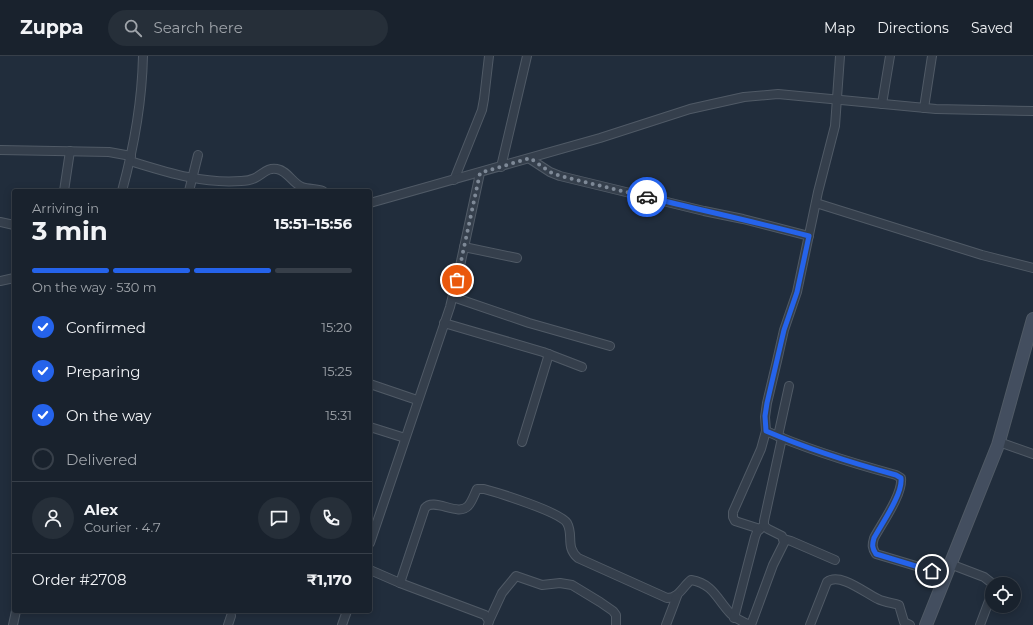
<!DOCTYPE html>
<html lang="en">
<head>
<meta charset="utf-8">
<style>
	body { margin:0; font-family:Montserrat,sans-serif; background:#262f39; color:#f1f3f6; height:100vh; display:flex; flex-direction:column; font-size:15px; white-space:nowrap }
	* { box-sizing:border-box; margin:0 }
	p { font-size:13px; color:#9fa4aa }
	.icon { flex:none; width:22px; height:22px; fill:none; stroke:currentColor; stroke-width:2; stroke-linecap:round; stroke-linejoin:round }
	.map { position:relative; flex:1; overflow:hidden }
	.sheet { position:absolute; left:12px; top:133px; width:360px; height:424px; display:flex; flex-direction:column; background:#19222d; border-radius:4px; box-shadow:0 2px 10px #0003,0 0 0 1px #373f49 }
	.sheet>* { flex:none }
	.controls { position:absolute; left:985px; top:521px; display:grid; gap:8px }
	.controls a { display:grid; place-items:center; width:36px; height:36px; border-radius:50%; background:#19222d; box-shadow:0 2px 10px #0003,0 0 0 1px #373f49; font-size:20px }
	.pin { position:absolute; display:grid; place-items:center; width:34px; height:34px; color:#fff; margin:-17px; border:2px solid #fff; border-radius:50%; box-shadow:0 1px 4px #0007 }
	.courier { position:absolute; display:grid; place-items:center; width:40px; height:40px; margin:-20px; border:3px solid #2563eb; border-radius:50%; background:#fff; color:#222; box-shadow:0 1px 5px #0007 }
	.head em { font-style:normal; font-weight:700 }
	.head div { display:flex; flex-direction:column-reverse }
	.head { display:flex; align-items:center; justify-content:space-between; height:68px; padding:0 20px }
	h1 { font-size:26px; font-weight:700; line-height:30px }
	.bar { display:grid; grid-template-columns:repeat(4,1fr); gap:6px 4px; align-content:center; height:48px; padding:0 20px }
	.bar i { height:5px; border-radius:3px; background:#373f49 }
	.bar .selected { background:#2563eb }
	.bar p { grid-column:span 4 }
	.line { display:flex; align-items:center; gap:10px; padding:0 20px; border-top:1px solid #373f49 }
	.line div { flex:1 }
	.round { display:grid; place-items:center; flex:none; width:42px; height:42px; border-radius:21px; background:#262f39 }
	ol { padding:0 20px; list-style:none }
	li { display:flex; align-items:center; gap:12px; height:44px }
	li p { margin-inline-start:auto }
	li .icon { padding:4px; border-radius:50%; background:#2563eb; color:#fff; stroke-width:4 }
	li:last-child { color:#9fa4aa }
	li i { width:22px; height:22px; border:2px solid #373f49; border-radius:50% }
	header { display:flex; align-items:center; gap:24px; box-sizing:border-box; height:56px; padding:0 20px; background:#19222d; border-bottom:1px solid #373f49 }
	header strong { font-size:19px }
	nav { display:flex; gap:22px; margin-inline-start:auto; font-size:14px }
	.search { width:280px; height:36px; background:#262f39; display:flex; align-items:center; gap:10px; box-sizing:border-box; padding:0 14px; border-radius:22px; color:#9fa4aa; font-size:15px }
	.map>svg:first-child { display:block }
</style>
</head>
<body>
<header>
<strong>Zuppa</strong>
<div class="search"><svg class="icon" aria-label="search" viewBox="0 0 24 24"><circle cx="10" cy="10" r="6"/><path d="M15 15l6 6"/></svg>Search here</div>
<nav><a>Map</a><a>Directions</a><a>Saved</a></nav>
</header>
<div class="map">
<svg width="1033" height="569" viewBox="0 0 1033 569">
	<rect width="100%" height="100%" fill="#212d3c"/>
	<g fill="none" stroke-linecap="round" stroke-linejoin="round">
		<defs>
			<g id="street">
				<polyline points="882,48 890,0"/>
				<polyline points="924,52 932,0"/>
				<polyline points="0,94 109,96 131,100"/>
				<polyline points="530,103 550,116 560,120 704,155 743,163 809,180"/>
				<path d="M130 105C166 116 202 128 241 125 246 125 251 124 255 122 263 118 268 111 277 113 288 115 292 127 302 131 308 133 316 133 323 135"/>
				<polyline points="501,111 527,0"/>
				<polyline points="454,124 482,54 484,43 489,0"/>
				<polyline points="64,135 70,95"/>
				<path d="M122 135C134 91 142 46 143 0"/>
				<polyline points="189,135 198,99"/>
				<polyline points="370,147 600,82 690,53 744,41 778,38 936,53 1033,55"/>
				<polyline points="816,147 982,199 1033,212"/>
				<polyline points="0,166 14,169"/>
				<polyline points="464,191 517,202"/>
				<polyline points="0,225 14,222"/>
				<polyline points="453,241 529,267 610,290"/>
				<polyline points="444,267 543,296 582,311"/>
				<polyline points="370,328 417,344"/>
				<polyline points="370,371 405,382"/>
				<path d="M766 375C808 394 852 407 896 419L901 422C903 438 882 467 874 482 872 489 872 492 876 498L946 519"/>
				<polyline points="778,380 789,330"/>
				<polyline points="522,386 549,298"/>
				<polyline points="999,386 1033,398"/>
				<polyline points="760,473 735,465 733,461 733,456 761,393 766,375 765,361 767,347 777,305 784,274 797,236 818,136 835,70 840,0"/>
				<polyline points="784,483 791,485 835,504"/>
				<polyline points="370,487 450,251 460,210 480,117"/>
				<polyline points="950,508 984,521 993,528"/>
				<polyline points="370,514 400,527 485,559 489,565 488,569"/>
				<path d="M400 527 425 452C434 441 458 461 468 450 472 446 474 439 477 433H484C499 437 560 456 567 467 574 479 565 491 578 502L667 542C679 542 683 530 691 524 714 528 717 544 731 558 736 563 743 566 750 569"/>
				<polyline points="734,562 755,481 757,476 763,470"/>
				<polyline points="489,565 502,537 516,520 542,529 560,527 572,529 600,546 613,555 616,559 616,569"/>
				<polyline points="13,569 16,555"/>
				<polyline points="228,569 231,560"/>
				<polyline points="342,569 347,555"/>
				<polyline points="666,569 677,540"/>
				<polyline points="751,569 773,509 784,487 782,480 768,473 764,470 764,465 782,382"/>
				<path d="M810 569 827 526C840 516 865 537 878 543 884 546 892 547 899 549L904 566 910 569"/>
				<polyline points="980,569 992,537"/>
			</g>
			<polyline id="secondary" points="926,569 998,389 1033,263"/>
		</defs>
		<use href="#street" stroke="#505a66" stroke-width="10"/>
		<use href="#secondary" stroke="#505a66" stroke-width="14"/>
		<use href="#street" stroke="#353f4c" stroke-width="8"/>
		<use href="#secondary" stroke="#434e5f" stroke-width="12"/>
	</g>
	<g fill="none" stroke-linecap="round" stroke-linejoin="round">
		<polyline stroke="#7e8997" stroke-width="4" stroke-dasharray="0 7.2" points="457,224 480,117 530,102 550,116 560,120 647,141"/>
		<path stroke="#2563eb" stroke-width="5" d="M647 141C701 154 755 166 809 180L797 236 784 274 767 347 765 360 766 375C808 393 852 407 896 419L901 422C903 438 882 467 874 482 872 489 872 492 876 498L932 515"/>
	</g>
</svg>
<div class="controls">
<a><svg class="icon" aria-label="locate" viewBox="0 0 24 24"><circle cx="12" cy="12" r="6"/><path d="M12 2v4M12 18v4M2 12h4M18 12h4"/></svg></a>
</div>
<div class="pin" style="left:457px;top:224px;background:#ea580c"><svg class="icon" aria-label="bag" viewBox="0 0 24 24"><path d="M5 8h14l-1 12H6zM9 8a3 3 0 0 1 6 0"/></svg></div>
<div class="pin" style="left:932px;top:515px;background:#1f2937"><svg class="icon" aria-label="home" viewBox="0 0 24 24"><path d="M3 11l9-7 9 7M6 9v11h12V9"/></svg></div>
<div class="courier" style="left:647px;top:141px"><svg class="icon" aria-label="car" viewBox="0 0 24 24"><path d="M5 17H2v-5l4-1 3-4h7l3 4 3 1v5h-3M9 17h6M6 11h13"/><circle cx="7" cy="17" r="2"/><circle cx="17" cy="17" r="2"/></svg></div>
<section class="sheet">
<div class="head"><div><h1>3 min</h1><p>Arriving in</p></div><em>15:51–15:56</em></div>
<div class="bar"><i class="selected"></i><i class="selected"></i><i class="selected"></i><i></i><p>On the way · 530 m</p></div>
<ol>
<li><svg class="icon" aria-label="check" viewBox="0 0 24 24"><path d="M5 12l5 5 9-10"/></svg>Confirmed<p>15:20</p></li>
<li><svg class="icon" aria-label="check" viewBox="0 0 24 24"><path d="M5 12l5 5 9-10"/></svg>Preparing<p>15:25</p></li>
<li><svg class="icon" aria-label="check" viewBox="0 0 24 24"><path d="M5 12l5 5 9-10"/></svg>On the way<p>15:31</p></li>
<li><i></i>Delivered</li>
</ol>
<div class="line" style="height:72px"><a class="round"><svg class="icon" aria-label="person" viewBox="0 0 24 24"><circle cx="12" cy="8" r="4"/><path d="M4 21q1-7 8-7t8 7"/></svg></a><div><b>Alex</b><p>Courier · 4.7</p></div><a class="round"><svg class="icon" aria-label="chat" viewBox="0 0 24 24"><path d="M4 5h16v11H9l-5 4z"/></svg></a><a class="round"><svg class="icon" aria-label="phone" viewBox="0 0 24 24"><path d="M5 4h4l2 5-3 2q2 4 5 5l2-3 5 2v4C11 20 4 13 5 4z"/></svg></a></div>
<div class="line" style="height:52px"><div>Order #2708</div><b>₹1,170</b></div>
</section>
</div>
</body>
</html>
